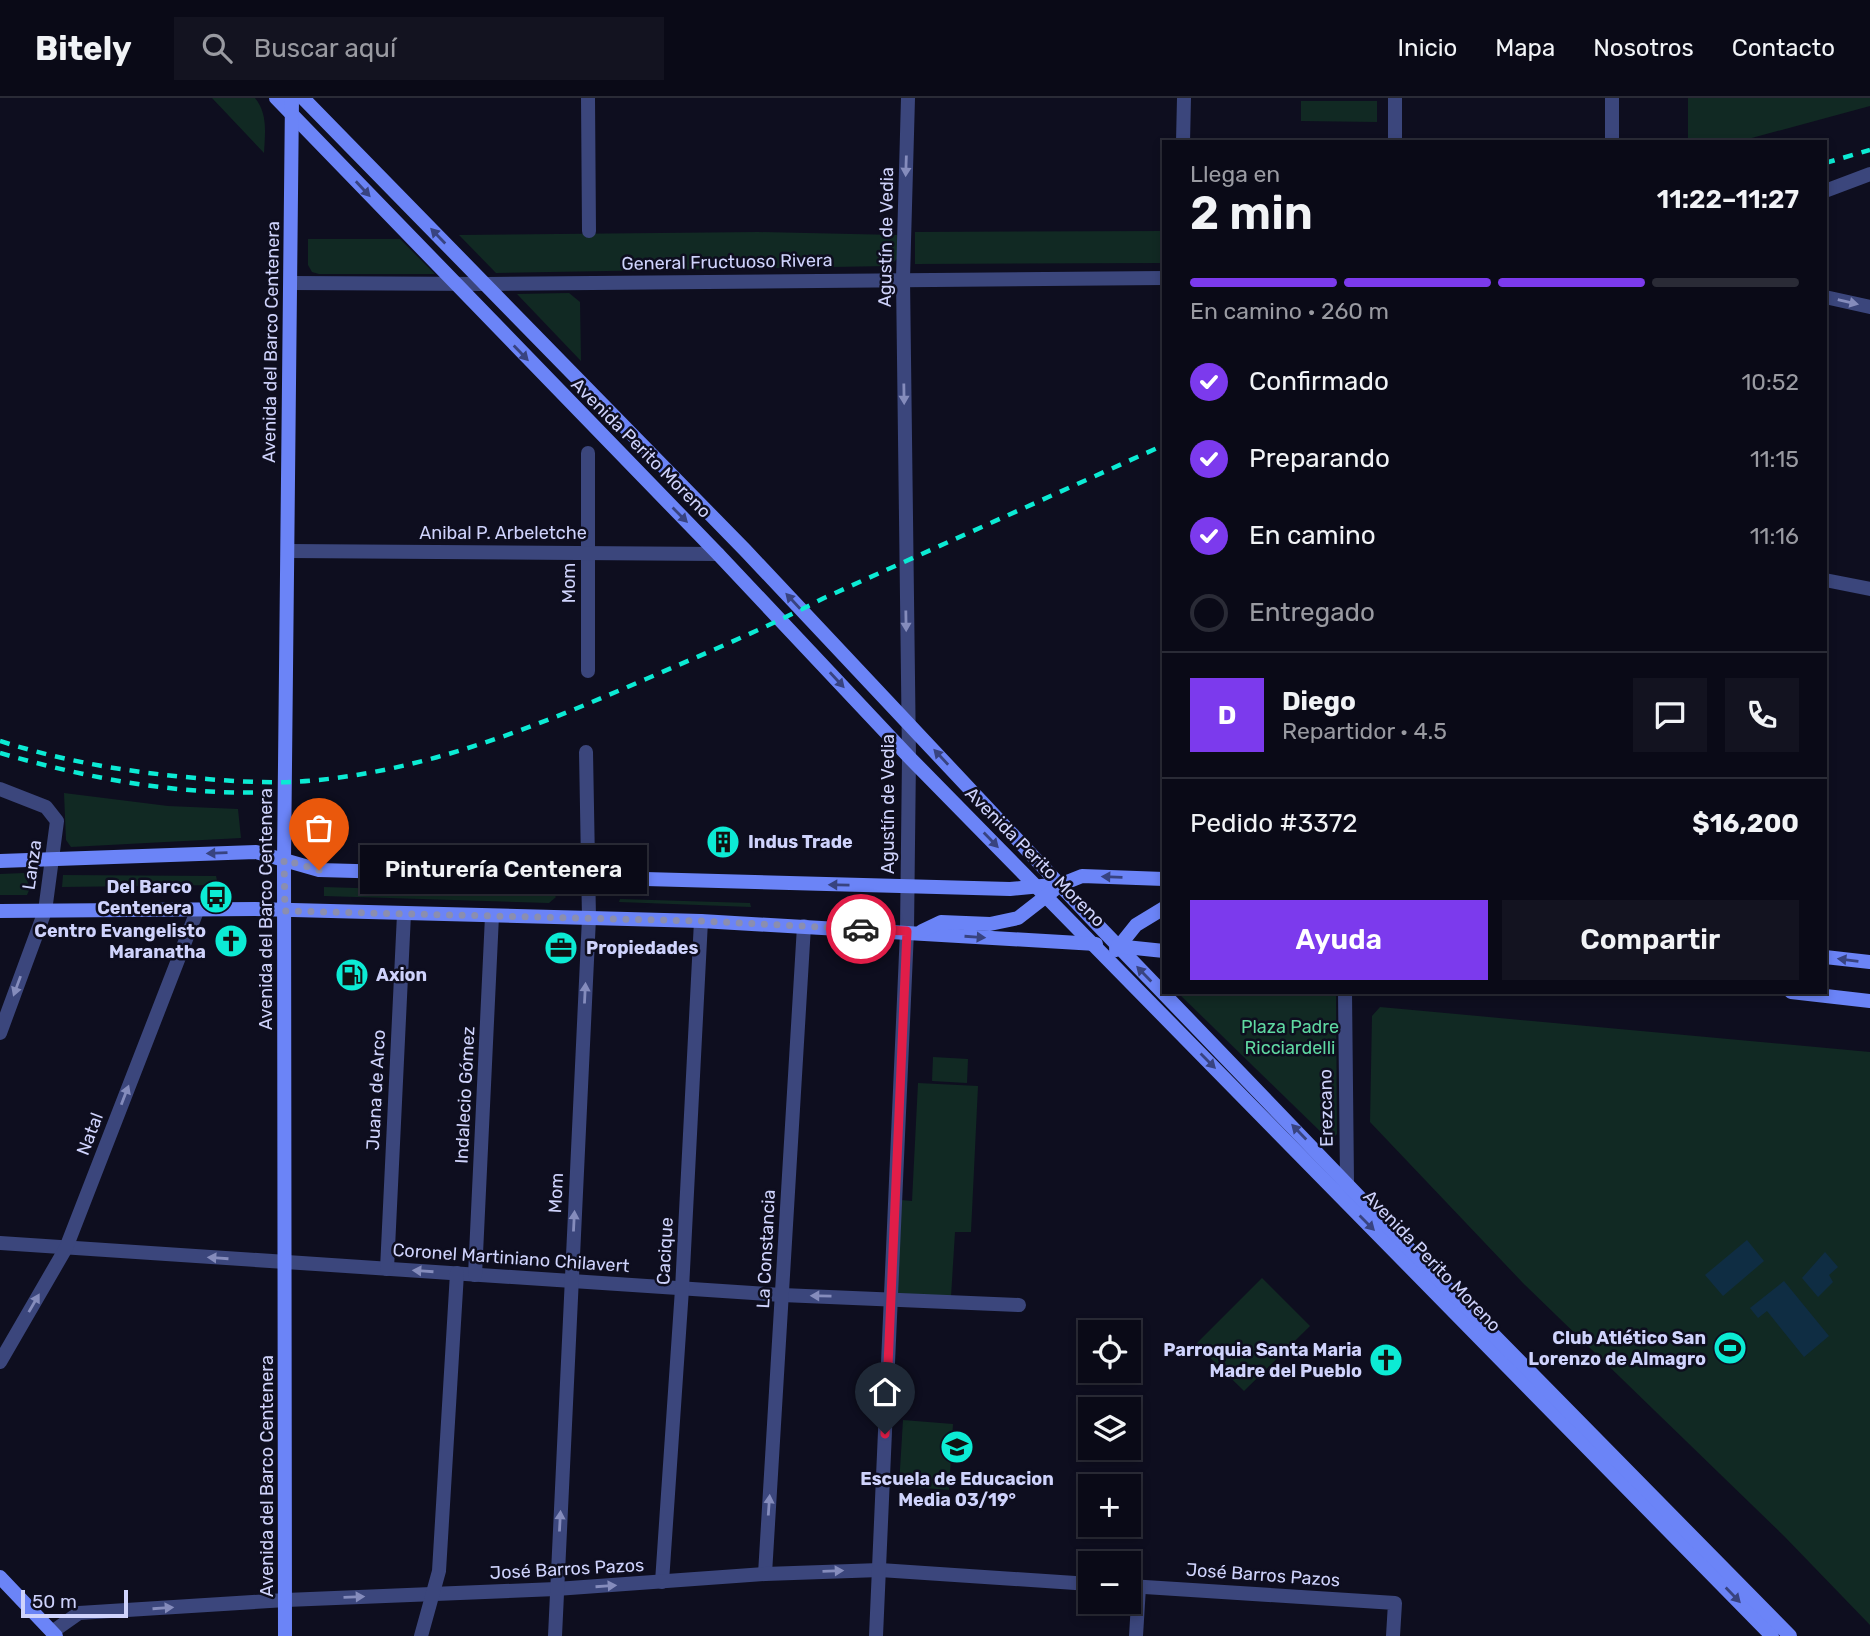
<!DOCTYPE html>
<html lang="es">
<head>
<meta charset="utf-8">
<style>
	body { margin:0; font-family:Rubik,sans-serif; background:#131320; color:#f1f3f6; height:100vh; display:flex; flex-direction:column; font-size:26px; white-space:nowrap }
	* { box-sizing:border-box; margin:0 }
	p { font-size:23px; color:#999aa1 }
	.icon { flex:none; width:38px; height:38px; fill:none; stroke:currentColor; stroke-width:2; stroke-linecap:round; stroke-linejoin:round }
	.map { position:relative; flex:1; overflow:hidden }
	.details { position:absolute; left:1162px; top:42px; width:665px; height:854px; display:flex; flex-direction:column; background:#0a0a17; border-radius:0px; box-shadow:0 4px 10px #0003,0 0 0 2px #2a2b36 }
	.details>* { flex:none }
	.fabs { position:absolute; left:1078px; top:1222px; display:grid; gap:14px }
	.fabs a { display:grid; place-items:center; width:63px; height:63px; border-radius:0px; background:#0a0a17; box-shadow:0 4px 10px #0003,0 0 0 2px #2a2b36; font-size:35px }
	.scale { position:absolute; left:21px; bottom:18px; width:107px; box-sizing:border-box; padding-left:7px; border:4px solid #cfd3fc; border-top:0; font-size:19px; line-height:24px; white-space:nowrap; color:#cfd3fc; -webkit-text-stroke:5px #0e0e1f; paint-order:stroke }
	.pin { position:absolute; display:grid; place-items:center; width:60px; height:60px; color:#fff; margin:-72px -30px; border-radius:50% 50% 50% 0; rotate:-45deg; box-shadow:0 0 7px #0007 }
	.pin .icon { rotate:45deg }
	.courier { position:absolute; display:grid; place-items:center; width:70px; height:70px; margin:-35px; border:5px solid #e11d48; border-radius:50%; background:#fff; color:#222; box-shadow:0 2px 9px #0007 }
	.bubble { position:absolute; height:49px; border-radius:0px; background:#0a0a17; box-shadow:0 4px 10px #0003,0 0 0 2px #2a2b36; font-size:23px; font-weight:600; line-height:49px; text-align:center }
	.summary em { font-style:normal; font-weight:600 }
	.summary div { display:flex; flex-direction:column-reverse }
	.summary { display:flex; align-items:center; justify-content:space-between; height:119px; padding:0 28px }
	h1 { font-size:46px; font-weight:600; line-height:52px }
	.bar { display:grid; grid-template-columns:repeat(4,1fr); gap:10px 7px; align-content:center; height:84px; padding:0 28px }
	.bar i { height:9px; border-radius:5px; background:#2a2b36 }
	.bar .current { background:#7c3aed }
	.bar p { grid-column:span 4 }
	.line { display:flex; align-items:center; gap:18px; padding:0 28px; border-top:2px solid #2a2b36 }
	.line div { flex:1 }
	.round { display:grid; place-items:center; flex:none; width:74px; height:74px; border-radius:0px; background:#131320 }
	ol { padding:0 28px; list-style:none }
	li { display:flex; align-items:center; gap:21px; height:77px }
	li p { margin-inline-start:auto }
	li .icon { padding:7px; border-radius:50%; background:#7c3aed; color:#fff; stroke-width:4 }
	li:last-child { color:#999aa1 }
	li i { width:38px; height:38px; border:4px solid #2a2b36; border-radius:50% }
	.cta { display:flex; gap:14px; margin-top:auto; padding:14px 28px }
	.cta a { flex:1; height:80px; border-radius:0px; background:#7c3aed; color:#fff; font-size:28px; font-weight:600; line-height:80px; text-align:center }
	.cta a+a { background:#131320; color:#f1f3f6 }
	header { display:flex; align-items:center; gap:42px; box-sizing:border-box; height:98px; padding:0 35px; background:#0a0a17; border-bottom:2px solid #2a2b36 }
	header strong { font-size:33px }
	nav { display:flex; gap:38px; margin-inline-start:auto; font-size:24px }
	.search { width:490px; height:63px; background:#131320; display:flex; align-items:center; gap:18px; box-sizing:border-box; padding:0 24px; border-radius:0px; color:#999aa1; font-size:26px }
	.map>svg:first-child { display:block }
</style>
</head>
<body>
<header>
<strong>Bitely</strong>
<div class="search"><svg class="icon" aria-label="search" viewBox="0 0 24 24"><circle cx="10" cy="10" r="6"/><path d="M15 15l6 6"/></svg>Buscar aquí</div>
<nav><a>Inicio</a><a>Mapa</a><a>Nosotros</a><a>Contacto</a></nav>
</header>
<div class="map">
<svg width="1870" height="1538" viewBox="0 0 1870 1538">
	<rect width="100%" height="100%" fill="#0e0e1f"/>
	<g fill="#112923">
		<path d="M212 0H255C268 16 265 35 264 55Z"/>
		<polygon points="1688,0 1870,0 1870,8 1737,44 1688,44"/>
		<polygon points="1301,3 1377,3 1377,24 1301,23"/>
		<polygon points="1164,133 1164,165 915,166 915,134"/>
		<polygon points="758,134 897,137 897,161 889,168 496,175 459,137"/>
		<polygon points="308,141 400,141 435,176 319,176 312,174 308,167"/>
		<polygon points="569,195 580,204 581,263 517,196"/>
		<polygon points="64,695 168,708 238,711 241,740 71,749 66,742"/>
		<polygon points="24,775 30,790 27,797 0,797 0,776"/>
		<polygon points="63,777 216,778 218,787 62,789"/>
		<polygon points="324,789 553,796 556,799 549,805 324,798"/>
		<polygon points="620,801 750,805 751,809 619,804"/>
		<polygon points="1177,894 1336,894 1337,1036 1333,1040 1325,1038"/>
		<polygon points="1380,909 1870,954 1870,1527 1784,1438 1523,1185 1370,1024 1372,918"/>
		<polygon points="933,959 968,961 967,985 932,983"/>
		<polygon points="918,985 978,988 971,1134 955,1134 951,1199 895,1195 901,1102 912,1103"/>
		<polygon points="1262,1180 1310,1228 1244,1293 1196,1246"/>
		<polygon points="903,1322 953,1326 949,1392 899,1388"/>
	</g>
	<g fill="#0f2d43">
		<polygon points="1747,1142 1764,1163 1723,1198 1705,1177"/>
		<polygon points="1825,1154 1838,1169 1829,1177 1833,1184 1818,1199 1802,1180"/>
		<polygon points="1784,1183 1829,1238 1804,1259 1767,1213 1758,1220 1750,1210"/>
	</g>
	<g fill="none" stroke-linecap="round" stroke-linejoin="round">
		<g stroke="#3b467c" stroke-width="14">
			<polyline points="588,0 589,133"/>
			<polyline points="1612,0 1612,44"/>
			<polyline points="1183,44 1184,0"/>
			<polyline points="1395,44 1395,0"/>
			<polyline points="1825,93 1870,76"/>
			<polyline points="291,185 486,186 1164,180"/>
			<polyline points="1825,199 1870,209"/>
			<polyline points="588,355 588,573"/>
			<polyline points="288,453 718,456"/>
			<polyline points="1825,482 1870,491"/>
			<polyline points="0,691 46,709 57,723 45,813 0,935"/>
			<polyline points="1345,894 1347,1083"/>
			<polyline points="0,1145 782,1197 1019,1207"/>
			<polyline points="387,1171 404,816"/>
			<polyline points="475,1177 492,818"/>
			<polyline points="0,1264 66,1150 197,813"/>
			<polyline points="765,1476 804,828"/>
			<polyline points="662,1484 682,1191 701,823"/>
			<polyline points="1129,1488 1395,1505 1393,1538"/>
			<polyline points="52,1534 79,1515 286,1502 556,1491 765,1476 880,1472 1090,1486"/>
			<polyline points="421,1538 439,1473 457,1175"/>
			<polyline points="555,1538 589,820 586,654"/>
			<polyline points="876,1538 907,833 909,659 903,180 908,0"/>
			<polyline points="1136,1538 1139,1489"/>
		</g>
		<g stroke="#6b84f7" stroke-width="14">
			<polyline points="276,0 718,456 909,659 1772,1538"/>
			<polyline points="303,0 745,452 1091,820 1420,1162 1790,1538"/>
			<polyline points="0,763 256,754 319,772 1010,791 1062,786 1082,778 1164,781"/>
			<polyline points="0,813 255,811 701,823 1096,846"/>
			<polyline points="922,833 941,824 990,826 1018,820 1054,792"/>
			<polyline points="1116,848 1164,853"/>
			<polyline points="1116,852 1136,827 1164,810"/>
			<polyline points="1825,859 1870,864"/>
			<polyline points="1791,894 1870,903"/>
			<polyline points="0,1479 56,1538"/>
			<polyline points="285,1538 284,762 292,0"/>
		</g>
		<g stroke="#0cebd4" stroke-width="4.5" stroke-dasharray="10 9" stroke-linecap="butt">
			<polyline points="1825,65 1870,52"/>
			<path d="M0 643C69 665 135 675 207 681 244 684 282 686 319 682 434 670 540 627 646 581 706 555 766 530 824 500L1164 347"/>
			<path d="M0 655C90 681 182 698 276 694"/>
		</g>
	</g>
	<defs><path id="oneway-solid" d="M-6-.8H1V-3.2L6.5 0L1 3.2V.8H-6Z" transform="scale(1.75)"/></defs>
	<g fill="#858cbc">
		<use href="#oneway-solid" transform="translate(906 68) rotate(92)"/>
		<use href="#oneway-solid" transform="translate(1848 204) rotate(13)"/>
		<use href="#oneway-solid" transform="translate(904 296) rotate(89)"/>
		<use href="#oneway-solid" transform="translate(906 523) rotate(89)"/>
		<use href="#oneway-solid" transform="translate(17 888) rotate(110)"/>
		<use href="#oneway-solid" transform="translate(585 895) rotate(-87)"/>
		<use href="#oneway-solid" transform="translate(125 997) rotate(-69)"/>
		<use href="#oneway-solid" transform="translate(574 1123) rotate(-87)"/>
		<use href="#oneway-solid" transform="translate(218 1160) rotate(-176)"/>
		<use href="#oneway-solid" transform="translate(423 1173) rotate(-176)"/>
		<use href="#oneway-solid" transform="translate(821 1198) rotate(-179)"/>
		<use href="#oneway-solid" transform="translate(34 1205) rotate(-60)"/>
		<use href="#oneway-solid" transform="translate(769 1407) rotate(-86)"/>
		<use href="#oneway-solid" transform="translate(560 1423) rotate(-87)"/>
		<use href="#oneway-solid" transform="translate(833 1473) rotate(-2)"/>
		<use href="#oneway-solid" transform="translate(606 1488) rotate(-4)"/>
		<use href="#oneway-solid" transform="translate(354 1499) rotate(-2)"/>
		<use href="#oneway-solid" transform="translate(163 1510) rotate(-4)"/>
	</g>
	<g fill="#384380">
		<use href="#oneway-solid" transform="translate(363 91) rotate(47)"/>
		<use href="#oneway-solid" transform="translate(438 138) rotate(-134)"/>
		<use href="#oneway-solid" transform="translate(521 255) rotate(46)"/>
		<use href="#oneway-solid" transform="translate(680 417) rotate(45)"/>
		<use href="#oneway-solid" transform="translate(793 503) rotate(-133)"/>
		<use href="#oneway-solid" transform="translate(837 582) rotate(47)"/>
		<use href="#oneway-solid" transform="translate(941 659) rotate(-133)"/>
		<use href="#oneway-solid" transform="translate(991 742) rotate(46)"/>
		<use href="#oneway-solid" transform="translate(217 755) rotate(178)"/>
		<use href="#oneway-solid" transform="translate(1112 779) rotate(-178)"/>
		<use href="#oneway-solid" transform="translate(839 787) rotate(-179)"/>
		<use href="#oneway-solid" transform="translate(975 839) rotate(4)"/>
		<use href="#oneway-solid" transform="translate(1848 862) rotate(-173)"/>
		<use href="#oneway-solid" transform="translate(1144 876) rotate(-134)"/>
		<use href="#oneway-solid" transform="translate(1208 963) rotate(45)"/>
		<use href="#oneway-solid" transform="translate(1299 1034) rotate(-134)"/>
		<use href="#oneway-solid" transform="translate(1367 1125) rotate(45)"/>
		<use href="#oneway-solid" transform="translate(1733 1497) rotate(46)"/>
	</g>
	<g fill="none" stroke-linecap="round" stroke-linejoin="round">
		<polyline stroke="#8b8eaf" stroke-width="7" stroke-dasharray="0 12.6" points="319,772 284,762 285,813 701,823 861,831"/>
		<polyline stroke="#e11d48" stroke-width="9" points="861,831 907,833 885,1336"/>
	</g>
	<defs>
		<symbol id="building-disc" viewBox="-11 -11 22 22"><circle r="9.5" fill="#0cebd4" stroke="#0e0e1f"/><path d="M-4-6H4V6H1V3H-1V6H-4ZM-2.5-4.3h1.7v1.8h-1.7ZM.8-4.3h1.7v1.8H.8ZM-2.5-1h1.7V.8h-1.7ZM.8-1h1.7V.8H.8Z" fill="#111"/></symbol>
		<symbol id="bus-disc" viewBox="-11 -11 22 22"><circle r="9.5" fill="#0cebd4" stroke="#0e0e1f"/><path d="M-5-6H5V4H4V6H2V4H-2V6H-4V4H-5ZM-3.5-4V0h7V-4ZM-3.5 1.2v1.5H-2V1.2ZM2 1.2v1.5H3.5V1.2Z" fill="#111"/></symbol>
		<symbol id="church-disc" viewBox="-11 -11 22 22"><circle r="9.5" fill="#0cebd4" stroke="#0e0e1f"/><path d="M-1.2-6h2.4v3.5h3.3v2.4h-3.3V6h-2.4V-.1h-3.3v-2.4h3.3Z" fill="#111"/></symbol>
		<symbol id="office-disc" viewBox="-11 -11 22 22"><circle r="9.5" fill="#0cebd4" stroke="#0e0e1f"/><path d="M-6-3h4V-5.5h4V-3h4V5H-6ZM-1-4.5V-3h2v-1.5ZM-6 0V1H6V0Z" fill="#111"/></symbol>
		<symbol id="fuel-disc" viewBox="-11 -11 22 22"><circle r="9.5" fill="#0cebd4" stroke="#0e0e1f"/><path d="M-5.5-6h7V0h2V4h1.3V-2.5L3-4.5l.8-.8L6-3V5H2.5V1h-1V6h-7ZM-4.2-4.7v3.2H.2V-4.7Z" fill="#111"/></symbol>
		<symbol id="stadium-disc" viewBox="-11 -11 22 22"><circle r="9.5" fill="#0cebd4" stroke="#0e0e1f"/><path d="M0-5a6.5 5 0 1 0 0 10a6.5 5 0 1 0 0-10ZM-3.5-1.8h7v3.6h-7Z" fill="#111"/></symbol>
		<symbol id="school-disc" viewBox="-11 -11 22 22"><circle r="9.5" fill="#0cebd4" stroke="#0e0e1f"/><path d="M0-5L7-2L0 1L-7-2ZM-4 1L0 2.5L4 1V4Q0 6-4 4Z" fill="#111"/></symbol>
	</defs>
	<g fill-rule="evenodd">
		<use href="#building-disc" x="704" y="725" width="38" height="38"/>
		<use href="#bus-disc" x="197" y="780" width="38" height="38"/>
		<use href="#church-disc" x="212" y="824" width="38" height="38"/>
		<use href="#office-disc" x="542" y="831" width="38" height="38"/>
		<use href="#fuel-disc" x="333" y="858" width="38" height="38"/>
		<use href="#stadium-disc" x="1711" y="1231" width="38" height="38"/>
		<use href="#church-disc" x="1367" y="1243" width="38" height="38"/>
		<use href="#school-disc" x="938" y="1330" width="38" height="38"/>
	</g>
	<g text-anchor="middle" stroke-width="5" stroke-linejoin="round" paint-order="stroke">
		<g font-size="18" fill="#cfd3fc" stroke="#0e0e1f">
			<text transform="translate(886 139) rotate(-89)" y="6">Agustín de Vedia</text>
			<text transform="translate(727 164) rotate(-1)" y="6">General Fructuoso Rivera</text>
			<text transform="translate(271 244) rotate(-89)" y="6">Avenida del Barco Centenera</text>
			<text transform="translate(641 350) rotate(45)" y="6">Avenida Perito Moreno</text>
			<text x="503" y="441">Anibal P. Arbeletche</text>
			<text transform="translate(569 485) rotate(-90)" y="6">Mom</text>
			<text transform="translate(888 706) rotate(-90)" y="6">Agustín de Vedia</text>
			<text transform="translate(1035 759) rotate(45)" y="6">Avenida Perito Moreno</text>
			<text transform="translate(32 767) rotate(-82)" y="6">Lanza</text>
			<text transform="translate(266 811) rotate(-90)" y="6">Avenida del Barco Centenera</text>
			<text transform="translate(376 992) rotate(-87)" y="6">Juana de Arco</text>
			<text transform="translate(465 997) rotate(-87)" y="6">Indalecio Gómez</text>
			<text transform="translate(1326 1010) rotate(-91)" y="6">Erezcano</text>
			<text transform="translate(90 1036) rotate(-69)" y="6">Natal</text>
			<text transform="translate(556 1095) rotate(-87)" y="6">Mom</text>
			<text transform="translate(766 1151) rotate(-87)" y="6">La Constancia</text>
			<text transform="translate(665 1153) rotate(-87)" y="6">Cacique</text>
			<text transform="translate(511 1160) rotate(4)" y="6">Coronel Martiniano Chilavert</text>
			<text transform="translate(1432 1163) rotate(46)" y="6">Avenida Perito Moreno</text>
			<text transform="translate(267 1378) rotate(-90)" y="6">Avenida del Barco Centenera</text>
			<text transform="translate(567 1471) rotate(-3)" y="6">José Barros Pazos</text>
			<text transform="translate(1263 1477) rotate(4)" y="6">José Barros Pazos</text>
		</g>
		<g font-size="18" font-weight="bold" fill="#cfd3fc" stroke="#0e0e1f" text-anchor="end">
			<text x="748" y="750" text-anchor="start">Indus Trade</text>
			<text x="192" y="795">Del Barco<tspan x="192" dy="21">Centenera</tspan></text>
			<text x="206" y="839">Centro Evangelisto<tspan x="206" dy="21">Maranatha</tspan></text>
			<text x="586" y="856" text-anchor="start">Propiedades</text>
			<text x="376" y="883" text-anchor="start">Axion</text>
			<text x="1706" y="1246">Club Atlético San<tspan x="1706" dy="21">Lorenzo de Almagro</tspan></text>
			<text x="1362" y="1258">Parroquia Santa Maria<tspan x="1362" dy="21">Madre del Pueblo</tspan></text>
			<text x="957" y="1387" text-anchor="middle">Escuela de Educacion<tspan x="957" dy="21">Media 03/19°</tspan></text>
		</g>
		<g font-size="18" fill="#5fd8a1" stroke="#0e0e1f">
			<text x="1290" y="935">Plaza Padre<tspan x="1290" dy="21">Ricciardelli</tspan></text>
		</g>
	</g>
</svg>
<div class="fabs">
<a><svg class="icon" aria-label="locate" viewBox="0 0 24 24"><circle cx="12" cy="12" r="6"/><path d="M12 2v4M12 18v4M2 12h4M18 12h4"/></svg></a>
<a><svg class="icon" aria-label="layers" viewBox="0 0 24 24"><path d="M12 4l9 5-9 5-9-5zM3 14l9 5 9-5"/></svg></a>
<a>+</a>
<a>−</a>
</div>
<div class="scale">50 m</div>
<div class="pin" style="left:319px;top:772px;background:#ea580c"><svg class="icon" aria-label="bag" viewBox="0 0 24 24"><path d="M5 8h14l-1 12H6zM9 8a3 3 0 0 1 6 0"/></svg></div>
<div class="pin" style="left:885px;top:1336px;background:#1f2937"><svg class="icon" aria-label="home" viewBox="0 0 24 24"><path d="M3 11l9-7 9 7M6 9v11h12V9"/></svg></div>
<div class="courier" style="left:861px;top:831px"><svg class="icon" aria-label="car" viewBox="0 0 24 24"><path d="M5 17H2v-5l4-1 3-4h7l3 4 3 1v5h-3M9 17h6M6 11h13"/><circle cx="7" cy="17" r="2"/><circle cx="17" cy="17" r="2"/></svg></div>
<div class="bubble" style="left:360px;top:747px;width:287px">Pinturería Centenera</div>
<section class="details">
<div class="summary"><div><h1>2 min</h1><p>Llega en</p></div><em>11:22–11:27</em></div>
<div class="bar"><i class="current"></i><i class="current"></i><i class="current"></i><i></i><p>En camino · 260 m</p></div>
<ol>
<li><svg class="icon" aria-label="check" viewBox="0 0 24 24"><path d="M5 12l5 5 9-10"/></svg>Confirmado<p>10:52</p></li>
<li><svg class="icon" aria-label="check" viewBox="0 0 24 24"><path d="M5 12l5 5 9-10"/></svg>Preparando<p>11:15</p></li>
<li><svg class="icon" aria-label="check" viewBox="0 0 24 24"><path d="M5 12l5 5 9-10"/></svg>En camino<p>11:16</p></li>
<li><i></i>Entregado</li>
</ol>
<div class="line" style="height:126px"><b class="round" style="background:#7c3aed;color:#fff">D</b><div><b>Diego</b><p>Repartidor · 4.5</p></div><a class="round"><svg class="icon" aria-label="chat" viewBox="0 0 24 24"><path d="M4 5h16v11H9l-5 4z"/></svg></a><a class="round"><svg class="icon" aria-label="phone" viewBox="0 0 24 24"><path d="M5 4h4l2 5-3 2q2 4 5 5l2-3 5 2v4C11 20 4 13 5 4z"/></svg></a></div>
<div class="line" style="height:91px"><div>Pedido #3372</div><b>$16,200</b></div>
<div class="cta"><a>Ayuda</a><a>Compartir</a></div>
</section>
</div>
</body>
</html>
